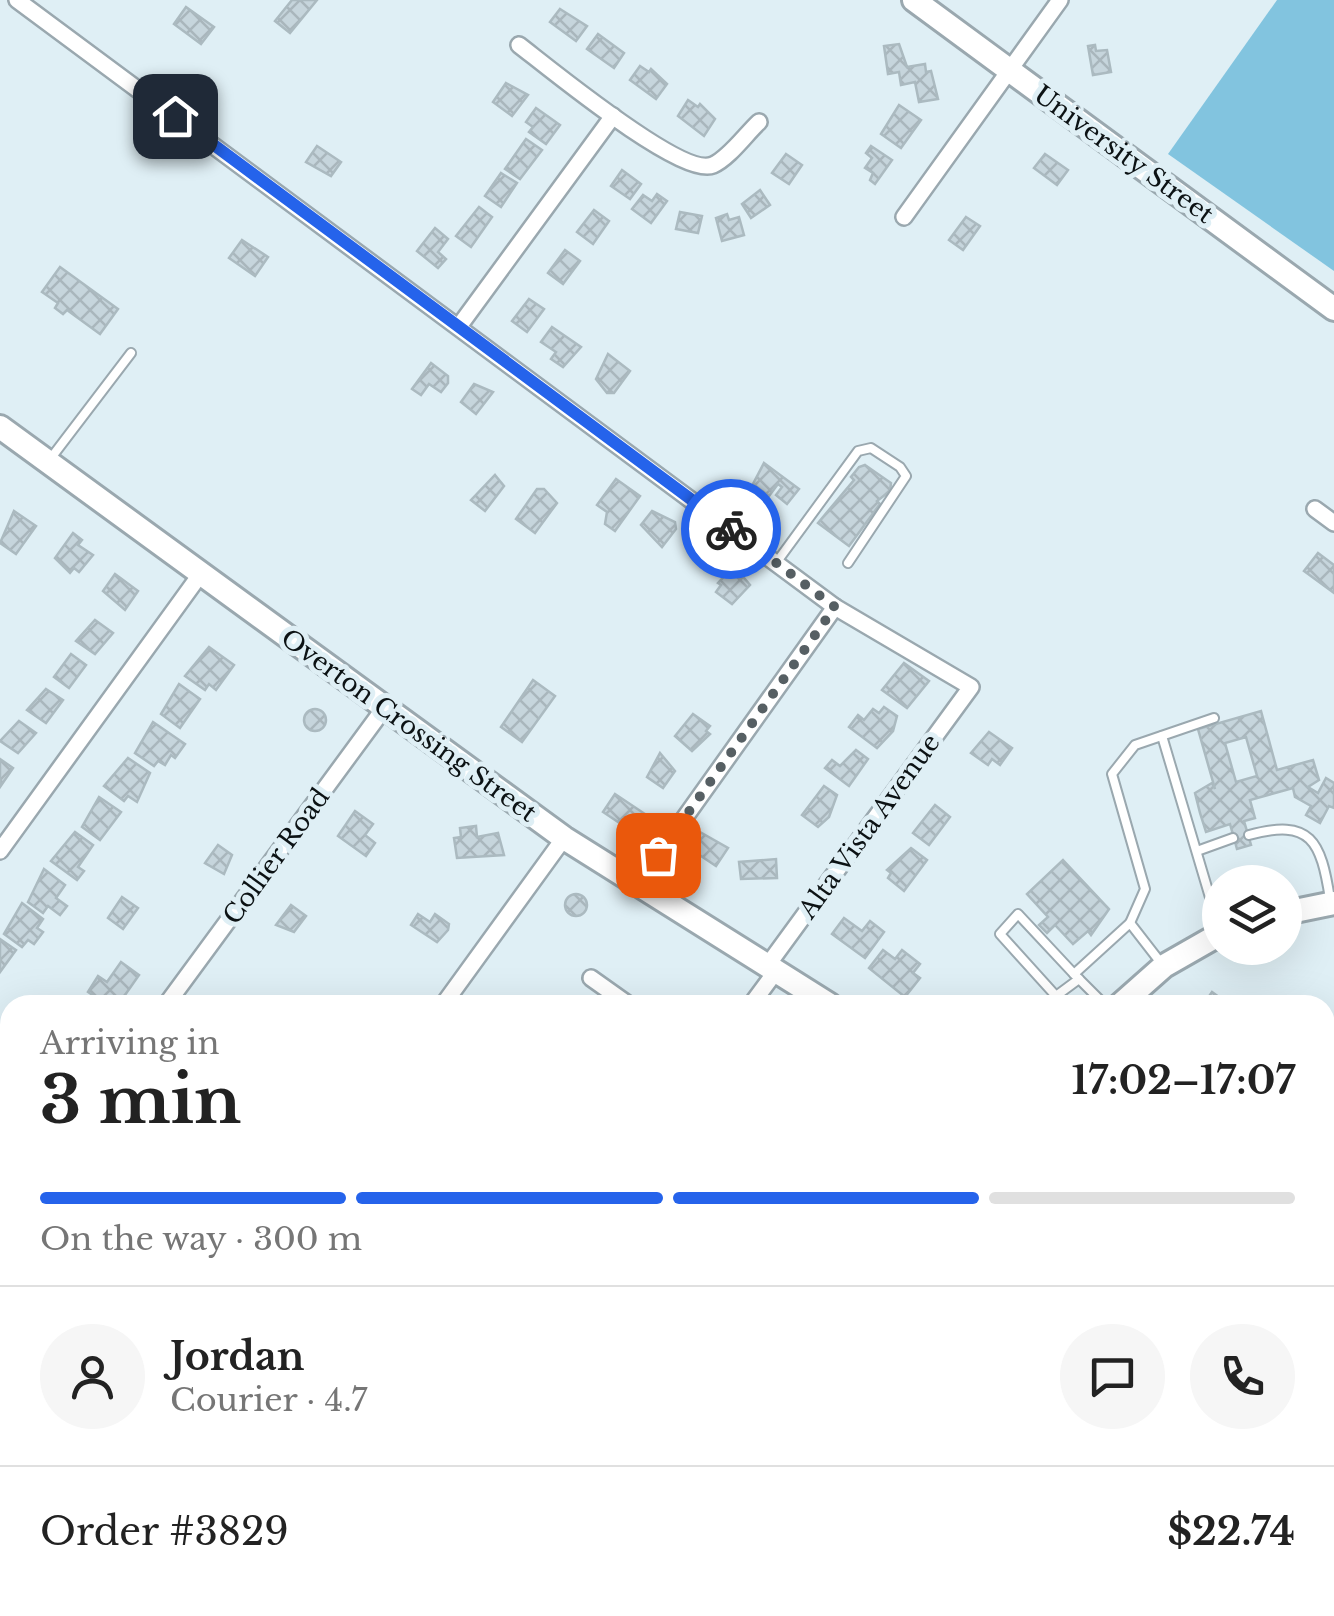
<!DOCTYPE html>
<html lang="en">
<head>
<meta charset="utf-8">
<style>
	body { margin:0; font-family:"Libre Baskerville",serif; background:#f6f6f6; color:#222; height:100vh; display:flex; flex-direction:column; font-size:38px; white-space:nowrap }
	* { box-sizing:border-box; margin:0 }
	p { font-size:32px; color:#767676 }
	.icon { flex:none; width:55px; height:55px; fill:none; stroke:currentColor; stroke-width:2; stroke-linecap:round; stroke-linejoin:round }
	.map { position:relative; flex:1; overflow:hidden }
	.sheet { position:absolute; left:0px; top:995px; width:1335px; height:622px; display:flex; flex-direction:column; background:#fff; border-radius:30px 30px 0 0; box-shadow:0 10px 40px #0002 }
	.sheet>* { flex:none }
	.tools { position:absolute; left:1202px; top:865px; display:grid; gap:20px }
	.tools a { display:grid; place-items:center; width:100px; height:100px; border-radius:50%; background:#fff; box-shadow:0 10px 40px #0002; font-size:50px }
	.pin { position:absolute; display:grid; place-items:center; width:85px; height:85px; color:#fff; margin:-42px; border-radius:20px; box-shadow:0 5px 15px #0006 }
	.courier { position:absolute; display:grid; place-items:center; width:100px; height:100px; margin:-50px; border:8px solid #2563eb; border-radius:50%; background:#fff; color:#222; box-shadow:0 2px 12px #0007 }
	.head em { font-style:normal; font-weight:700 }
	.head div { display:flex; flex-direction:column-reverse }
	.head { display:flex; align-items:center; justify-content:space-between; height:170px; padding:0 40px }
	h1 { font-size:65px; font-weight:700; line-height:75px }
	.bar { display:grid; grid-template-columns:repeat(4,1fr); gap:15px 10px; align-content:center; height:120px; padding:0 40px }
	.bar i { height:12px; border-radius:8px; background:#e0e0e0 }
	.bar .on { background:#2563eb }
	.bar p { grid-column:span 4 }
	.line { display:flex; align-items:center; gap:25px; padding:0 40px; border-top:2px solid #e0e0e0 }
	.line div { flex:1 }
	.round { display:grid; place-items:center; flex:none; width:105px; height:105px; border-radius:52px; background:#f6f6f6 }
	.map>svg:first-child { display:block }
</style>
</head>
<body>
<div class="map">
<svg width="1334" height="1616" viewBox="0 0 1334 1616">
	<defs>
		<pattern id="building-cross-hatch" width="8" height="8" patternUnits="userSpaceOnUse" patternTransform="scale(2.5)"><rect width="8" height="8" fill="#c6d5dc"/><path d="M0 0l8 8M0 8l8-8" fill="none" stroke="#a9b6bc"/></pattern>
	</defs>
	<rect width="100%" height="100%" fill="#dfeff5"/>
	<polygon fill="#82c4df" points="1277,0 1334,0 1334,271 1168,154"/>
	<g fill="url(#building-cross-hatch)" stroke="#abbac0" stroke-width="2.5" fill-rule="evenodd">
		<polygon points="292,0 317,0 290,33 275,21"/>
		<polygon points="186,7 214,27 201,44 174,24"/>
		<polygon points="560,9 587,26 576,41 550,22"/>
		<polygon points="598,34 624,53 614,68 587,49"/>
		<polygon points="899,44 907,67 925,64 926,72 931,71 938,99 919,102 915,82 901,85 899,72 888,74 884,46"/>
		<polygon points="1095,45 1096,51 1107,50 1111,72 1093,75 1088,46"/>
		<polygon points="640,66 649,72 651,69 667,84 656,99 630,80"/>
		<polygon points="506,83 528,95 512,116 493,102"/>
		<polygon points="688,100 698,107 700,104 715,119 704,136 678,116"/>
		<polygon points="899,105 921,120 901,148 881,134"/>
		<polygon points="536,108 560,125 546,144 529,132 533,127 526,122"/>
		<polygon points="526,139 542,150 520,179 505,169"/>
		<polygon points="317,146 341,162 331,176 306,162"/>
		<polygon points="871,146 892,160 875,184 870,180 873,173 865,168 872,158 866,153"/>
		<polygon points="786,154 802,165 789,184 772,173"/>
		<polygon points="1045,154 1068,170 1057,185 1034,168"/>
		<polygon points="622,170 641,184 630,199 611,186"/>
		<polygon points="501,173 517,183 501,207 485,196"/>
		<polygon points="760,190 770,205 751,218 742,204"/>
		<polygon points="657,194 667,201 651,223 632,209 643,195 652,201"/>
		<polygon points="479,207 492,217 471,247 456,236"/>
		<polygon points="594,210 609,221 593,244 577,232"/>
		<polygon points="680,212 702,216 698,233 676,229"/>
		<polygon points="727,214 729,220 739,217 744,235 722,241 716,218"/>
		<polygon points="966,217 980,226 963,250 949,240"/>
		<polygon points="435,228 448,239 438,252 446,259 438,268 417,251"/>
		<polygon points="242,240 268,257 255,276 229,258"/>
		<polygon points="565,250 580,261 563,284 548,273"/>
		<polygon points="60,267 118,309 100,334 67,310 63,314 55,308 58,303 42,292"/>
		<polygon points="529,299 544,309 527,332 512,321"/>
		<polygon points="552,327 581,347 563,367 551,359 556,352 541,342"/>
		<polygon points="608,354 630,371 614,393 607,393 596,379"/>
		<polygon points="431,363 448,376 448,383 441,392 429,384 421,395 412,389"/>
		<polygon points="474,384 493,392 476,414 461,402"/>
		<polygon points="764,463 799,489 787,504 776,495 782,487 778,484 769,496 753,484"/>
		<polygon points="865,465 891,483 890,491 877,501 880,504 849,546 818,523 854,480 851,477 859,467"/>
		<polygon points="495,475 504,486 485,511 471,500"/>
		<polygon points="616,479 640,496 615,531 605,524 607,512 597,505"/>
		<polygon points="537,489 544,489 557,503 535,533 516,519"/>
		<polygon points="14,511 36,526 16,554 0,543"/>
		<polygon points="652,511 675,522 676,529 662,547 641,525"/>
		<polygon points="73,533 82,540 78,545 93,555 79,572 74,568 70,573 55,558"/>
		<polygon points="1318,553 1334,565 1334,593 1304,571"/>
		<polygon points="734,566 750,585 732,604 716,592 721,585 718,583"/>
		<polygon points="115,574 138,591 125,610 103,591"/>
		<polygon points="95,620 113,633 95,654 76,641"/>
		<polygon points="209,647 234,665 216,690 209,684 205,690 185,676"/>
		<polygon points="71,654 86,665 69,688 54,677"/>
		<polygon points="904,663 929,681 907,708 882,690"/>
		<polygon points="533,680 555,696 522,742 501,727"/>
		<polygon points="179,684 200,699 180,728 161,714"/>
		<polygon points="46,689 63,700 46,723 27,710"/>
		<polygon points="884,707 897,716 893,731 877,748 849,727 858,715 864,720 873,709 879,713"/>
		<circle cx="315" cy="720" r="11"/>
		<path d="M1261 711 1277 770 1313 760 1319 780 1308 787 1318 793 1326 778 1334 783V808L1329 806 1320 823 1306 815 1311 806 1295 797 1293 788 1250 800 1255 818 1244 821 1251 845 1237 849 1230 824 1206 832 1200 813 1195 793 1212 783 1215 789 1198 729ZM1246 737 1257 776 1236 782 1225 743Z"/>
		<polygon points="693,714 710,726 706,731 710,734 692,751 675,736"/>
		<polygon points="19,721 36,733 18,753 0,741"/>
		<polygon points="153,722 185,744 175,758 171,755 165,765 158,761 154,766 135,753"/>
		<polygon points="989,732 1012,748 1000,765 992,759 988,765 971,753"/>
		<polygon points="856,750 868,759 849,786 825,768 832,760 840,766"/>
		<polygon points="660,753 675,771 663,788 647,777"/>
		<polygon points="128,758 150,773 137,802 128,796 124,801 104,786"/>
		<polygon points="0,759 13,768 0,787"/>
		<polygon points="824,786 837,795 829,817 818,827 802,815"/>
		<polygon points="615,794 645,814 633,832 603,812"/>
		<polygon points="99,797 121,812 100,840 82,827"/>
		<polygon points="935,805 950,817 929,845 913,833"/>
		<polygon points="355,811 373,824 365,835 375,843 366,856 338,836"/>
		<polygon points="476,826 477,837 498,833 504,855 457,858 454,838 461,837 460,828"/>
		<polygon points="75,832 93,845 78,867 84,871 77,880 51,861"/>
		<polygon points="700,832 728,848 716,866 689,848"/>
		<polygon points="218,845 232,855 224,874 205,863"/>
		<polygon points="911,848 927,860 904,891 888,878 891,873 887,870"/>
		<polygon points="776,859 777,878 741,879 739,862"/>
		<polygon points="1063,860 1109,909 1091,935 1088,931 1073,944 1055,925 1047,933 1039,925 1048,917 1027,894"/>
		<polygon points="44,869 65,885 56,898 67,906 60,915 48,906 43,913 28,902"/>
		<circle cx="576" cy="905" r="11"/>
		<polygon points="122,897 138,908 123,929 108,918"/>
		<polygon points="22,903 43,919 37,928 43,932 34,944 28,940 22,947 4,934"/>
		<polygon points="291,905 306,916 294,932 276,925"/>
		<polygon points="418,914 430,922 435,914 449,924 448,930 437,942 411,925"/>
		<polygon points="844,918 862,931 870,921 884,932 865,958 832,934"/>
		<polygon points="0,939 16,950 0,972"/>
		<polygon points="883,950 895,959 902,950 920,964 913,973 920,978 905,997 869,968"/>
		<polygon points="121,962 139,975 118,1005 107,1005 88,992 98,976 107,982"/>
		<polygon points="1212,992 1230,1005 1203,1005"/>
		<polygon points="1334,1325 1334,1363 1329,1371 1325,1337"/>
		<polygon points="1325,1381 1334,1382 1334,1415 1329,1428 1334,1497 1332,1491 1325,1491"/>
		<polygon points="1334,1577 1334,1616 1314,1616 1313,1608 1325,1608 1325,1578"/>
		<polygon points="177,1608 200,1608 205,1616 180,1616"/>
		<polygon points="414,1608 437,1608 431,1616 407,1616"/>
		<polygon points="737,1608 767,1608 761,1616 738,1616 734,1613"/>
	</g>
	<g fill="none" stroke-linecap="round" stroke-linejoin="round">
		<defs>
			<g id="lane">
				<polyline points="51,458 131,353"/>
				<polyline points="776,563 858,451 871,448 900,467 906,476 848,563"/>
				<polyline points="1162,736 1220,931"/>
				<path d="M1249 835C1311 818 1321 841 1330 899"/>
				<polyline points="1197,851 1233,838"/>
				<polyline points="1130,923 1145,889 1112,774 1135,745 1214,718"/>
				<polyline points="1074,974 1018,914 1000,934 1056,996 1079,979"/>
				<polyline points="1105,1005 1074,974 1130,923 1161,963"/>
				<polyline points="1325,1544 1334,1544"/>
				<polyline points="1299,1608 1299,1614"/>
			</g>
			<g id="street">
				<polyline points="17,0 835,607 971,687 767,966"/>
				<path d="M519 45C549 68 682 178 713 165 729 158 746 134 759 122"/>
				<polyline points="904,217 1060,0"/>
				<polyline points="460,325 613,116"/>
				<polyline points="1315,509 1334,523"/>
				<polyline points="0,851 202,572"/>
				<polyline points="636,886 835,607"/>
				<polyline points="591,978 629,1005"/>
				<polyline points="166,1005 385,707"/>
				<polyline points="443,1005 564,838"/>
				<polyline points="751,1005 776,971"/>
				<polyline points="1325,1233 1334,1221"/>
				<polyline points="1325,1256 1334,1258"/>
				<polyline points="0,1518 10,1526"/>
				<polyline points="0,1582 10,1570"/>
				<polyline points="270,1608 282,1616"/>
				<polyline points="362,1616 368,1608"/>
				<polyline points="1044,1616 1050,1608"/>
			</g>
			<g id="secondary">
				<polyline points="914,0 1334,309"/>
				<polyline points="0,427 564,838 830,1005"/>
				<polyline points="1285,913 1334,903"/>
				<polyline points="1120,1005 1164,966 1220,934"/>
				<polyline points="1265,1608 1266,1616"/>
				<polyline points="671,1616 677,1608"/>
			</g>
		</defs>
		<use href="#lane" stroke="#9aa8af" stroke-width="12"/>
		<use href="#street" stroke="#9aa8af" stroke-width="20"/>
		<use href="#secondary" stroke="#9aa8af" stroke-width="28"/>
		<use href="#lane" stroke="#fff" stroke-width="8"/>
		<use href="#street" stroke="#fff" stroke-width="15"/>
		<use href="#secondary" stroke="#fff" stroke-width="22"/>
	</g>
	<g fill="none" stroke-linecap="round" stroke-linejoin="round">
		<polyline stroke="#565f63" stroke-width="10" stroke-dasharray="0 18" points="658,855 835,607 731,529"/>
		<polyline stroke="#2563eb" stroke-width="12" points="175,116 731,529"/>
	</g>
	<g text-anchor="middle" stroke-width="10" stroke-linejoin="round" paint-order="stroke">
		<g font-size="25" fill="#0c1214" stroke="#dfeff5">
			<text transform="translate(1124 154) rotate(36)" y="9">University Street</text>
			<text transform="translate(409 725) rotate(36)" y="9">Overton Crossing Street</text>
			<text transform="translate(869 826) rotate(-54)" y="9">Alta Vista Avenue</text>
			<text transform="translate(276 856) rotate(-54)" y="9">Collier Road</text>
		</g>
	</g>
</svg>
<div class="tools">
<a><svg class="icon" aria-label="layers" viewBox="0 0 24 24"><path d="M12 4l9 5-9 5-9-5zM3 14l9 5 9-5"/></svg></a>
</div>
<div class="pin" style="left:658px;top:855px;background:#ea580c"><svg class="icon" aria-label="bag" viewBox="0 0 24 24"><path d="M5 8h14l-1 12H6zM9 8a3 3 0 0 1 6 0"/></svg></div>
<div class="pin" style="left:175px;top:116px;background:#1f2937"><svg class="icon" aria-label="home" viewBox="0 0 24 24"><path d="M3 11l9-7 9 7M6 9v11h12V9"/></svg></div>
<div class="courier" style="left:731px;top:529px"><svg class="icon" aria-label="bike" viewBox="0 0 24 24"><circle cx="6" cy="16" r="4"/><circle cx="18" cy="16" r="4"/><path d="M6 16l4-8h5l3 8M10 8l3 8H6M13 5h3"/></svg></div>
<section class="sheet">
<div class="head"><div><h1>3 min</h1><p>Arriving in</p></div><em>17:02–17:07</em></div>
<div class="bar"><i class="on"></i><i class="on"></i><i class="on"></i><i></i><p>On the way · 300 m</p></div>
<div class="line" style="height:180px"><a class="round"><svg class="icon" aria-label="person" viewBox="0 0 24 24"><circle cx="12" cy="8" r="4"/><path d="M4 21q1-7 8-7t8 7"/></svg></a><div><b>Jordan</b><p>Courier · 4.7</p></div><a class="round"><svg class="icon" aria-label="chat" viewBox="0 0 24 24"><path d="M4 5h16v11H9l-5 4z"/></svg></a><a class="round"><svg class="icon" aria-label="phone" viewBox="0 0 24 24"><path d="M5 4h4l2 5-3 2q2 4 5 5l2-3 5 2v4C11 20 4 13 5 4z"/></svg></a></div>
<div class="line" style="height:130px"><div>Order #3829</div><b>$22.74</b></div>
</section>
</div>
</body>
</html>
